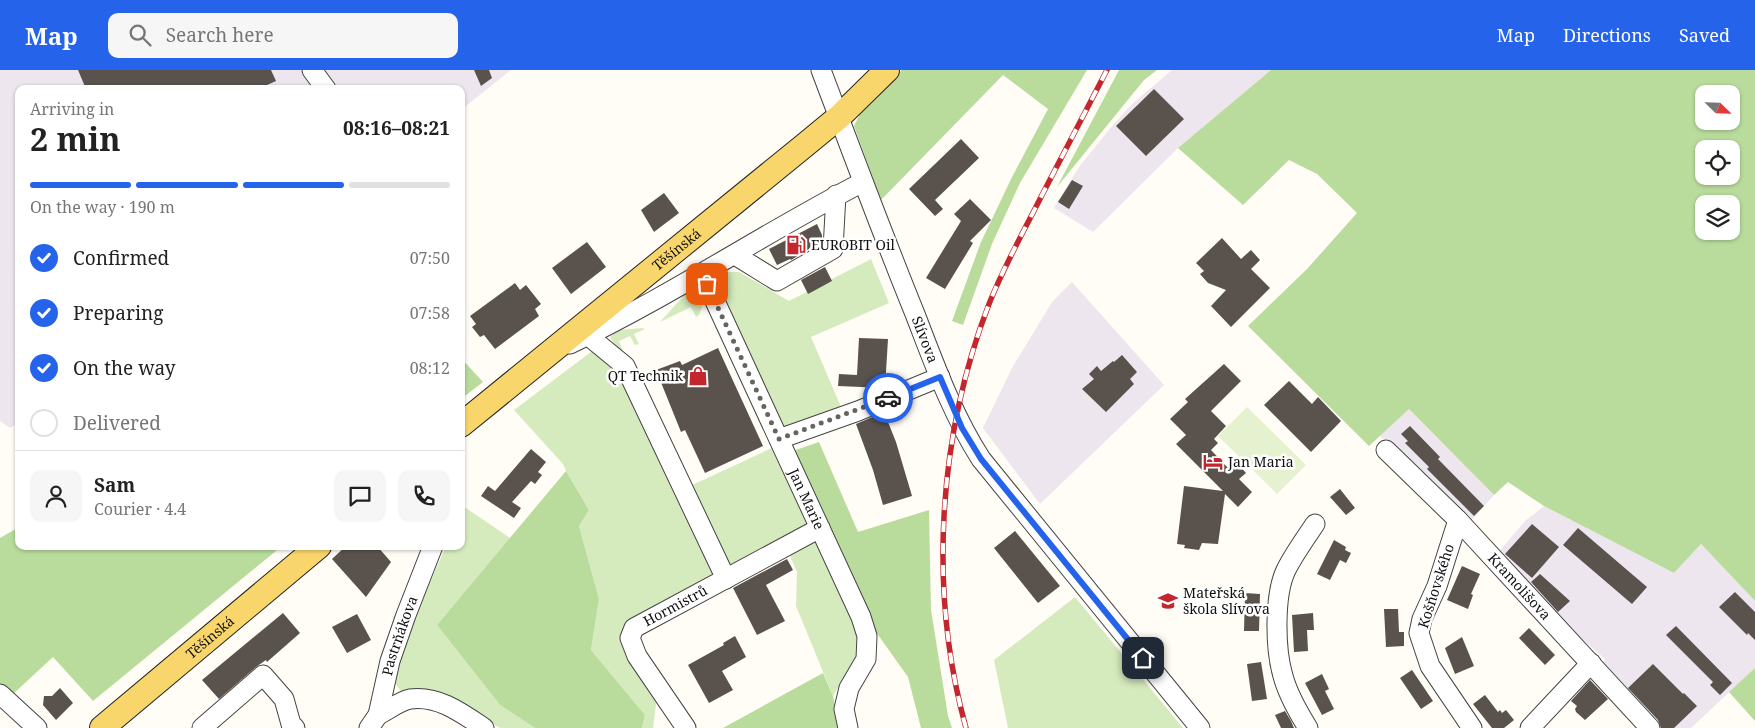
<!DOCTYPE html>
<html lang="en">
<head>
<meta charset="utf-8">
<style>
	body { margin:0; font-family:"Noto Serif",serif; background:#f6f6f6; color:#222; height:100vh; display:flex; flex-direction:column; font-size:19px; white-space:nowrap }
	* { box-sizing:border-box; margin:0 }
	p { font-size:16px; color:#767676 }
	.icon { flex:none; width:28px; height:28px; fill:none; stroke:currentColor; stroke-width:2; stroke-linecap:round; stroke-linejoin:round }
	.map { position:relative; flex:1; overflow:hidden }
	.details { position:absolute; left:15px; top:15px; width:450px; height:465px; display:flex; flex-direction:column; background:#fff; border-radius:10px; box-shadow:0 1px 4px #0004 }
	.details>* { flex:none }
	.needle { width:32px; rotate:113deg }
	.buttons { position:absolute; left:1695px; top:15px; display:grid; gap:10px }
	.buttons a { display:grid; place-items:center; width:45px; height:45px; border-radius:10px; background:#fff; box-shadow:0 1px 4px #0004; font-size:25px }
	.pin { position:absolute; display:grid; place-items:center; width:42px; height:42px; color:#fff; margin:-21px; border-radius:10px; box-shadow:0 2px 8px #0006 }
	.courier { position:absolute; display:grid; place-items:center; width:50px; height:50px; margin:-25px; border:4px solid #2563eb; border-radius:50%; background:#fff; color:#222; box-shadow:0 1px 6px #0007 }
	.overview em { font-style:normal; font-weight:700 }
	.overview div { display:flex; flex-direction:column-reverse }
	.overview { display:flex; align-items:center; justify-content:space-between; height:85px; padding:0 15px }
	h1 { font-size:32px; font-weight:700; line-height:38px }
	.bar { display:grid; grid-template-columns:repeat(4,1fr); gap:8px 5px; align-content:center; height:60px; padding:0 15px }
	.bar i { height:6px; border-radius:4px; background:#e0e0e0 }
	.bar .selected { background:#2563eb }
	.bar p { grid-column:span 4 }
	.line { display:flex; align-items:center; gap:12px; padding:0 15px; border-top:1px solid #e0e0e0 }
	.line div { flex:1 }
	.round { display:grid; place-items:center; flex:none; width:52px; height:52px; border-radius:10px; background:#f6f6f6 }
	ol { padding:0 15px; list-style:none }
	li { display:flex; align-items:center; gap:15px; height:55px }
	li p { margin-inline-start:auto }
	li .icon { padding:5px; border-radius:50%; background:#2563eb; color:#fff; stroke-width:4 }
	li:last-child { color:#767676 }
	li i { width:28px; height:28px; border:2px solid #e0e0e0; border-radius:50% }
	header { display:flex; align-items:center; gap:30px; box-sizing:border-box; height:70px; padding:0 25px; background:#2563eb; color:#fff }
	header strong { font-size:24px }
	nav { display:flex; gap:28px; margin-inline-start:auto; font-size:18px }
	.search { width:350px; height:45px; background:#f6f6f6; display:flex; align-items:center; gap:12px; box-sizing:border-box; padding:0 18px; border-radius:10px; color:#767676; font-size:19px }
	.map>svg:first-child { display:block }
</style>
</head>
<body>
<header>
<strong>Map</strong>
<div class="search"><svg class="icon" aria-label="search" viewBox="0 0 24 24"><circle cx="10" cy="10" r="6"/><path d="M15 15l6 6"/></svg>Search here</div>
<nav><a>Map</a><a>Directions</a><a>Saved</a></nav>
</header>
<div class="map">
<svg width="1755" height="658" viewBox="0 0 1755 658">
	<rect width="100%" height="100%" fill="#fffdf5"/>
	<g fill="#eee6ef">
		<polygon points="0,0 511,0 461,40 461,19 19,19 19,353 10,358 0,351"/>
		<polygon points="1172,0 1271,0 1178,78 1093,162 1054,138 1079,97 1112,56 1132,34"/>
		<polygon points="1072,212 1164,315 1040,434 983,358 1012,298 1052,232"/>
		<polygon points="1408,338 1494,425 1469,453 1379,365"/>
		<polygon points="1544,436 1674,503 1701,474 1755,531 1755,598 1691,658 1659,658 1601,596 1605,589 1565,554 1496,485 1525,451"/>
	</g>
	<g fill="#d5ebbd">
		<polygon points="871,189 889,233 811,267 841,337 783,361 718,216 725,202 739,202 789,231"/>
		<polygon points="694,219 701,224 704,231 699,245 696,247 691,237 660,252 687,222"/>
		<polygon points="642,258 645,259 634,264 639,274 635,275 630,266 619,271 623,281 618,281 612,277 615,275 610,267 619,260"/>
		<polygon points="595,279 627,316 716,508 629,555 657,627 653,658 642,658 645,645 591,580 599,529 579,456 589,440 566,401 563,394 514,340"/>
		<polygon points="774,377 810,457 730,499 690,416"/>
		<polygon points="463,436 510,468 437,555 500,635 535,658 500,658 459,634 403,624 394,612 412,553 446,476 461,476 461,440"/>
		<path d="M817 469C827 489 861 553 860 571 860 591 843 610 833 626L796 536 797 502 788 481Z"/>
		<polygon points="1075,527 1183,658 1008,658 994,590"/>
	</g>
	<g fill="#b9dc9c" fill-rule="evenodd">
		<polygon points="902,0 1087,0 1020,113 992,174 963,255 952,251 981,172 1012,107 1048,39 1003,5 881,130 854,56 862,40"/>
		<polygon points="1119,0 1157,0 1144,10 1057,117"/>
		<path d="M1271 0H1755V531L1701 474 1674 503 1544 436 1508 412 1494 425 1409 339 1369 376 1248 256 1307 199 1357 143 1317 104 1289 90 1243 135 1178 78ZM1704 24H1731V51H1704ZM1704 79H1731V106H1704ZM1704 134H1731V161H1704Z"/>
		<polygon points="461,288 483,312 461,329"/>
		<polygon points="819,372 858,462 929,440 931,540 948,646 952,658 921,658 908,607 876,562 793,381"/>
		<polygon points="566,401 589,440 579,456 599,529 591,580 645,645 642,658 535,658 500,635 437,555"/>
		<polygon points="19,457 19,476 282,476 93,631 53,587 12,625 0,613 0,468"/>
		<polygon points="1755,598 1755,651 1729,622"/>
		<polygon points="823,603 833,626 839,658 723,658"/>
	</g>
	<polygon fill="#e6f2cf" points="1247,337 1306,395 1277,424 1218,366"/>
	<g fill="#5a524d">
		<polygon points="78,0 271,0 276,11 258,19 86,19"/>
		<polygon points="474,0 489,0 492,8 481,16"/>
		<polygon points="1154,19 1184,49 1146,86 1116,56"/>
		<polygon points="961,69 979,88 935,130 943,139 935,146 909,119"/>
		<polygon points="1072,110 1083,116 1069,139 1058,132"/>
		<polygon points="664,123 679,143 654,162 641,140"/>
		<polygon points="970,129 991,150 970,171 973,173 945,219 926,208 961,151 954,144"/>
		<polygon points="817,154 822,165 822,171 791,190 790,189 777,195 769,179"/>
		<polygon points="1222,168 1241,189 1251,180 1260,190 1251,199 1270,218 1231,257 1211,236 1226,220 1208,213 1200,204 1204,201 1196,193"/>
		<polygon points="587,172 606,197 571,224 552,198"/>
		<polygon points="825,197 832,211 808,224 801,210"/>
		<polygon points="515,213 520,220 526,215 541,234 535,239 539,246 495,279 484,265 480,267 472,257 476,254 470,246"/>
		<polygon points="859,268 888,269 885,318 838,316 839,304 857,305"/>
		<polygon points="718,278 763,376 705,403 685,360 681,362 656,300 680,291 682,295"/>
		<polygon points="1122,285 1137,302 1130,309 1134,314 1106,342 1082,319 1094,309 1089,304 1097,296 1101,301 1113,291 1114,292"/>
		<polygon points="1224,294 1241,311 1211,341 1226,356 1214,369 1218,373 1211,380 1229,399 1236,392 1246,403 1239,409 1252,422 1238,437 1225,424 1218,474 1202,473 1199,480 1184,478 1185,475 1177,474 1184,416 1223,421 1176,374 1186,365 1170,349 1188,332 1185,329"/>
		<polygon points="1289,311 1312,334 1318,327 1341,351 1311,382 1264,335"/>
		<polygon points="884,342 896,372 912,426 883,435 873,400 856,354"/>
		<polygon points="1410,356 1440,387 1438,389 1484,436 1474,446 1427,399 1429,397 1405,373 1408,371 1401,364"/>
		<polygon points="531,379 546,392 538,402 542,405 535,414 531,411 512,432 521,438 514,448 481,426 488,416 495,421"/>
		<polygon points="1340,419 1355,438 1346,445 1330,427"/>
		<polygon points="1532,454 1559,477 1532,508 1505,484"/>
		<polygon points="1578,458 1647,517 1632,534 1563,475"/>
		<polygon points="1015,461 1060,516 1038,533 994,478"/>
		<polygon points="1334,470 1346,477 1345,480 1351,483 1346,493 1340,490 1330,510 1317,504"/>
		<polygon points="346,476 377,476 391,492 366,527 332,489"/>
		<polygon points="787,489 793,500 766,515 785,551 757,565 733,518"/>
		<polygon points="1462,496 1480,504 1471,524 1473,525 1468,539 1447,530"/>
		<polygon points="1540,504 1570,531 1558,542 1531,512"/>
		<polygon points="1735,522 1755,542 1755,570 1748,563 1747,565 1719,537"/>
		<polygon points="1245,523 1260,524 1259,561 1244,561"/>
		<polygon points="1384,539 1398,539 1399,562 1404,562 1404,576 1386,577"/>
		<polygon points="283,543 300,563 267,592 266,590 256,597 219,629 202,610"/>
		<polygon points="1313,543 1314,560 1307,560 1308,581 1294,582 1292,545"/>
		<polygon points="357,544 371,570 347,583 332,557"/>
		<polygon points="1676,556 1732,613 1720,625 1710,615 1713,612 1666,565"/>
		<polygon points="1529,558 1555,585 1545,595 1519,568"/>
		<polygon points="735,566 746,587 722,601 733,620 709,633 688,595 724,575 723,573"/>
		<polygon points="1462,567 1474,596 1455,604 1445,578"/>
		<polygon points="1261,592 1267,629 1252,631 1247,594"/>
		<polygon points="1653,594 1683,624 1684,623 1697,636 1674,658 1661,658 1658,650 1628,618"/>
		<polygon points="1412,600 1433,631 1421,639 1400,608"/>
		<polygon points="1322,604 1329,619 1325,621 1334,639 1322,645 1305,613"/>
		<polygon points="1590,610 1608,629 1585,650 1576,642 1575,639 1577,636 1571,631"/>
		<polygon points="60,618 73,633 56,650 43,635 44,626 52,626"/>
		<polygon points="1485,625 1498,642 1500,640 1502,643 1506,640 1514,650 1504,658 1492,658 1473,634"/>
		<polygon points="1285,641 1291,651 1294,658 1281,658 1275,645"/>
	</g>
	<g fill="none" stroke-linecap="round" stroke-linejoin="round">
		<defs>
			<g id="minor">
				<polyline points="312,0 326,19"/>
				<path id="s1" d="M821 0C852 82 882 163 915 244 934 293 952 344 981 389L1200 658"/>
				<polyline points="735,185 777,211 833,179 836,125"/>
				<path id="s2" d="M702 203 861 547 867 566 866 589 849 618 844 639 848 658"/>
				<polyline points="580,259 625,296 726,509"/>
				<path d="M570 274C671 226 764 163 863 112"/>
				<polyline points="779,369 858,341 940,307"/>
				<path id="s3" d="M1386 380 1458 450 1650 658"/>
				<polyline points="1458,450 1437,516 1422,549 1419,563 1430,596 1472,658"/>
				<polyline points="0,624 37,658"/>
				<path d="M378 645C388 640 400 631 410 629 438 625 462 643 484 658"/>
				<polyline points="202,658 263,605 284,629 291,654 295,658"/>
				<path id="s4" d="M369 658 378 645 390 591 406 545 433 476"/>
				<path id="s5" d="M686 658 637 586 630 568 634 558 820 458"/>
				<path d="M1308 658C1298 642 1288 625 1283 606 1275 579 1274 525 1286 500 1294 484 1305 469 1315 454"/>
				<polyline points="1530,658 1591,593"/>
			</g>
			<g id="major">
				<path id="s6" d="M461 355 805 75 839 47 887 0"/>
				<path id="s7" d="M102 658 319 476"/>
			</g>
		</defs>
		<use href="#minor" stroke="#444" stroke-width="21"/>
		<use href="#major" stroke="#222" stroke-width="26"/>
		<use href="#minor" stroke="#fff" stroke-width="19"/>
		<use href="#major" stroke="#f9d66b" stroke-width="24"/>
		<defs>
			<path id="rail" d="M966 658C928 521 938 366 989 234 1004 196 1024 161 1042 125 1064 83 1085 42 1107 0"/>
		</defs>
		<use href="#rail" stroke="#c4262e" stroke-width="5.5"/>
		<use href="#rail" stroke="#fff" stroke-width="4" stroke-dasharray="11" stroke-linecap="butt"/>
	</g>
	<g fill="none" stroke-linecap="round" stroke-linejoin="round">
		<polyline stroke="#646461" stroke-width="5" stroke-dasharray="0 9" points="707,214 779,369 888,328"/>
		<polyline stroke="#2563eb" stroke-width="6" points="888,328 940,307 962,358 981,389 1143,588"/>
	</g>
	<defs>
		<symbol id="fuel-bare" viewBox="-9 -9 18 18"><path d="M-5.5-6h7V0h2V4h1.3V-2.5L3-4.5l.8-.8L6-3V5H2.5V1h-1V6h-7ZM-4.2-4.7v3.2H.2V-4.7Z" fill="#c4262e" stroke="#fff" stroke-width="2.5" paint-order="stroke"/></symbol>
		<symbol id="shop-bare" viewBox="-9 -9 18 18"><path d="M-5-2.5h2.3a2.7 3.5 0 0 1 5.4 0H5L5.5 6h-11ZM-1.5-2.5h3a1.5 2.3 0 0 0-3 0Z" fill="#c4262e" stroke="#fff" stroke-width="2.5" paint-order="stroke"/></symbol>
		<symbol id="hotel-bare" viewBox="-9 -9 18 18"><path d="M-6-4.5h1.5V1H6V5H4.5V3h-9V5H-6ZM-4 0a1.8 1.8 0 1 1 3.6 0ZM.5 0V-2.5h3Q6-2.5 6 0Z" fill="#c4262e" stroke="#fff" stroke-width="2.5" paint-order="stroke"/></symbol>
		<symbol id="school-bare" viewBox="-9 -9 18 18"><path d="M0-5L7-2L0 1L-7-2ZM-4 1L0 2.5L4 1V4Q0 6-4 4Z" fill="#c4262e" stroke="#fff" stroke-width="2.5" paint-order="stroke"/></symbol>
	</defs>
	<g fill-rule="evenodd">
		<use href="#fuel-bare" x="782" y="161" width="28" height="28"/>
		<use href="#shop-bare" x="684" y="292" width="28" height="28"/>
		<use href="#hotel-bare" x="1199" y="378" width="28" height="28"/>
		<use href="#school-bare" x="1154" y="517" width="28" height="28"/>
	</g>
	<g text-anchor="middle" stroke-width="5" stroke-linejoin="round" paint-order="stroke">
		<g font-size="14" fill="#111" stroke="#fff" text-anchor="start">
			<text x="811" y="180">EUROBIT Oil</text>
			<text x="683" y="311" text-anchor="end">QT Technik</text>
			<text x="1228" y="397">Jan Maria</text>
			<text x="1183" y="528">Mateřská<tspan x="1183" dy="16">škola Slívova</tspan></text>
		</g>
		<g font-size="14" fill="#111" stroke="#fff">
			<text dy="5" stroke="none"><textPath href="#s6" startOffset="278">Těšínská</textPath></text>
			<text dy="5" stroke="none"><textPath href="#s1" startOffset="289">Slívova</textPath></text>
			<text dy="5" stroke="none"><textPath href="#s2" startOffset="249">Jan Marie</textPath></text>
			<text transform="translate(1436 516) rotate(-72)" y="5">Košňovského</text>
			<text dy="5" stroke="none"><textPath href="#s3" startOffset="191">Kramolišova</textPath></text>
			<text dy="5" stroke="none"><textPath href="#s5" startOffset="164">Hormistrů</textPath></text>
			<text dy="5" stroke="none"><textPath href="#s4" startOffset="98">Pastrňákova</textPath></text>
			<text dy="5" stroke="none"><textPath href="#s7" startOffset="141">Těšínská</textPath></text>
		</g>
	</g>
</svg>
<div class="buttons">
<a><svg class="needle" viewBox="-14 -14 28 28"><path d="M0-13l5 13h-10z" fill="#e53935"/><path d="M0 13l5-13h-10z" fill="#767676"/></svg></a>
<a><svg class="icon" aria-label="locate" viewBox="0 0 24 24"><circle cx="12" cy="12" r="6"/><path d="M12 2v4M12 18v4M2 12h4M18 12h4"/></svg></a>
<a><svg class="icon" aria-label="layers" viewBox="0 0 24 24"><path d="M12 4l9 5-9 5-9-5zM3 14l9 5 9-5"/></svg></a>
</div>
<div class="pin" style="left:707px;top:214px;background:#ea580c"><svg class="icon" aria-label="bag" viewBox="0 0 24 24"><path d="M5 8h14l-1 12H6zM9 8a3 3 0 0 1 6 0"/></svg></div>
<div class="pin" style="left:1143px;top:588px;background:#1f2937"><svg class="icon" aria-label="home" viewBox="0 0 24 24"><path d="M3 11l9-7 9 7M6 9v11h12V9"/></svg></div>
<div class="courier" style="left:888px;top:328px"><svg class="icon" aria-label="car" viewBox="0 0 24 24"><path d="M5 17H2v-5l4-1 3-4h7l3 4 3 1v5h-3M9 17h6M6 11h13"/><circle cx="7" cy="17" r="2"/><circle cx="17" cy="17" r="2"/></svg></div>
<section class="details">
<div class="overview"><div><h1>2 min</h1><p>Arriving in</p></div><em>08:16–08:21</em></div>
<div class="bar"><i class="selected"></i><i class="selected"></i><i class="selected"></i><i></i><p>On the way · 190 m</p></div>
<ol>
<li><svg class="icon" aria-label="check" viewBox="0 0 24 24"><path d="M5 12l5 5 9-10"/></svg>Confirmed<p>07:50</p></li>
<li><svg class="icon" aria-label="check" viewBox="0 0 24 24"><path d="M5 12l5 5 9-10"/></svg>Preparing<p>07:58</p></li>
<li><svg class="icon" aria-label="check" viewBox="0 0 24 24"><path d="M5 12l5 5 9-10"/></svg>On the way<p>08:12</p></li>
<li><i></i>Delivered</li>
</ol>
<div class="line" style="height:90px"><a class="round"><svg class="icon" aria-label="person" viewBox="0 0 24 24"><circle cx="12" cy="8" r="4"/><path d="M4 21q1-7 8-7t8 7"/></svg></a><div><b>Sam</b><p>Courier · 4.4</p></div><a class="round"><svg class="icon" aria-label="chat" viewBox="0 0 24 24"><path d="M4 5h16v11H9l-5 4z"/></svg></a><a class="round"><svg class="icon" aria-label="phone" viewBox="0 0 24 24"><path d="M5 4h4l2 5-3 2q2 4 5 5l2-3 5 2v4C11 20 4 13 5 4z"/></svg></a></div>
</section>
</div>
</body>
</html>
